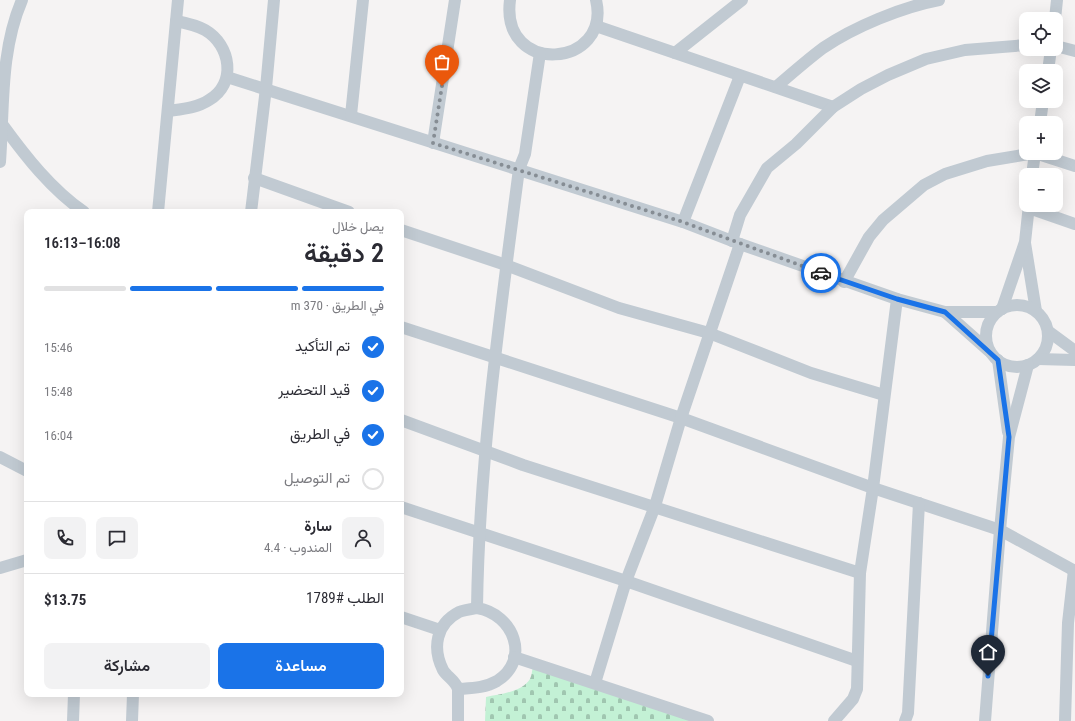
<!DOCTYPE html>
<html lang="ar">
<head>
<meta charset="utf-8">
<style>
	body { margin:0; font-family:"Roboto Condensed",Vazirmatn,sans-serif; background:#f2f2f3; color:#2b2b33; direction:rtl; height:100vh; display:flex; flex-direction:column; font-size:15px; white-space:nowrap }
	* { box-sizing:border-box; margin:0 }
	p { font-size:13px; color:#7c7c81 }
	.icon { flex:none; width:22px; height:22px; fill:none; stroke:currentColor; stroke-width:2; stroke-linecap:round; stroke-linejoin:round }
	.map { position:relative; flex:1; overflow:hidden; direction:ltr }
	.panel { position:absolute; left:24px; top:209px; width:380px; height:488px; display:flex; flex-direction:column; background:#fff; border-radius:8px; box-shadow:0 4px 16px #0002; direction:rtl }
	.panel>* { flex:none }
	.tools { position:absolute; left:1019px; top:12px; display:grid; gap:8px }
	.tools a { display:grid; place-items:center; width:44px; height:44px; border-radius:8px; background:#fff; box-shadow:0 4px 16px #0002; font-size:20px }
	.pin { position:absolute; display:grid; place-items:center; width:34px; height:34px; color:#fff; margin:-41px -17px; border-radius:50% 50% 50% 0; rotate:-45deg; box-shadow:0 0 4px #0007 }
	.pin .icon { rotate:45deg }
	.courier { position:absolute; display:grid; place-items:center; width:40px; height:40px; margin:-20px; border:3px solid #1a73e8; border-radius:50%; background:#fff; color:#222; box-shadow:0 1px 5px #0007 }
	.head em { font-style:normal; font-weight:600 }
	.head div { display:flex; flex-direction:column-reverse }
	.head { display:flex; align-items:center; justify-content:space-between; height:68px; padding:0 20px }
	h1 { font-size:26px; font-weight:600; line-height:30px }
	.bar { display:grid; grid-template-columns:repeat(4,1fr); gap:6px 4px; align-content:center; height:48px; padding:0 20px }
	.bar i { height:5px; border-radius:3px; background:#e1e1e2 }
	.bar .active { background:#1a73e8 }
	.bar p { grid-column:span 4 }
	.line { display:flex; align-items:center; gap:10px; padding:0 20px; border-top:1px solid #e1e1e2 }
	.line div { flex:1 }
	.round { display:grid; place-items:center; flex:none; width:42px; height:42px; border-radius:8px; background:#f2f2f3 }
	ol { padding:0 20px; list-style:none }
	li { display:flex; align-items:center; gap:12px; height:44px }
	li p { margin-inline-start:auto }
	li .icon { padding:4px; border-radius:50%; background:#1a73e8; color:#fff; stroke-width:4 }
	li:last-child { color:#7c7c81 }
	li i { width:22px; height:22px; border:2px solid #e1e1e2; border-radius:50% }
	.button { display:flex; gap:8px; margin-top:auto; padding:8px 20px }
	.button a { flex:1; height:46px; border-radius:8px; background:#1a73e8; color:#fff; font-size:16px; font-weight:600; line-height:46px; text-align:center }
	.button a+a { background:#f2f2f3; color:#2b2b33 }
	.map>svg:first-child { display:block }
</style>
</head>
<body>
<div class="map">
<svg width="1075" height="721" viewBox="0 0 1075 721">
	<defs>
		<pattern id="cemetery-stones" width="16" height="16" patternUnits="userSpaceOnUse"><rect width="16" height="16" fill="#c3f1d5"/><path d="M2 7V4a2 2 0 0 1 4 0v3zM10 15v-3a2 2 0 0 1 4 0v3z" fill="#a0c6b0"/></pattern>
	</defs>
	<rect width="100%" height="100%" fill="#f5f3f3"/>
	<path fill="url(#cemetery-stones)" d="M533 666 694 721H485L486 697C500 694 522 692 530 679 532 675 532 670 533 666Z"/>
	<g fill="none" stroke-linecap="round" stroke-linejoin="round">
		<g stroke="#c1cad2" stroke-width="12">
			<path d="M510 0C500 77 612 68 596 0"/>
			<polyline points="1055,19 1057,0"/>
			<polyline points="596,26 833,107"/>
			<polyline points="1056,46 1075,51"/>
			<polyline points="675,53 742,0"/>
			<polyline points="1048,71 1051,49"/>
			<polyline points="227,77 683,222 740,244 897,299 945,312 997,312"/>
			<path d="M776 87C791 74 807 60 823 48 854 27 902 7 939 0"/>
			<path d="M168 111C182 109 197 108 209 100 237 84 231 45 205 30 196 25 186 23 176 21"/>
			<polyline points="351,115 363,0"/>
			<polyline points="1040,123 1043,101"/>
			<path d="M2 124C26 157 51 189 84 212"/>
			<polyline points="433,143 455,0"/>
			<path d="M0 162C4 108 0 51 22 0"/>
			<polyline points="1032,175 1035,153"/>
			<polyline points="254,178 349,212"/>
			<polyline points="1029,208 1075,224"/>
			<polyline points="158,212 178,0"/>
			<polyline points="251,212 266,88 274,0"/>
			<polyline points="683,222 740,76"/>
			<polyline points="401,230 506,265 619,308 709,333 811,373 884,395"/>
			<polyline points="732,241 740,215 767,168 796,144 833,107 861,89 888,75 926,59 965,50 1026,45"/>
			<polyline points="1025,243 1036,311"/>
			<polyline points="844,282 869,237 883,220 924,185 945,174 987,161 1035,153 1075,166"/>
			<circle cx="1017" cy="336" r="31"/>
			<polyline points="1002,309 1025,242 1029,205"/>
			<polyline points="945,312 989,351"/>
			<polyline points="401,327 681,418 873,488 1000,530 1075,571"/>
			<polyline points="1048,331 1075,351"/>
			<polyline points="1038,359 1075,360"/>
			<polyline points="998,360 1008,432"/>
			<polyline points="401,420 523,465 860,573"/>
			<polyline points="0,457 27,471"/>
			<polyline points="401,507 626,581 857,661"/>
			<polyline points="0,568 27,560"/>
			<path d="M477 608C479 461 500 315 519 169L525 154 540 53"/>
			<path d="M477 608C514 614 531 660 497 681 485 688 471 688 458 689 455 680 447 677 443 670 432 648 436 624 459 612 464 610 471 609 477 608Z"/>
			<polyline points="401,617 440,630"/>
			<polyline points="514,657 708,721"/>
			<polyline points="595,683 626,581 655,506 681,418 740,244"/>
			<polyline points="73,721 74,694"/>
			<polyline points="132,721 133,694"/>
			<polyline points="458,721 458,689"/>
			<polyline points="834,721 853,699 857,689 860,573 873,488 897,299"/>
			<polyline points="905,721 908,713 919,503"/>
			<polyline points="985,721 1000,530 1009,437 1028,365"/>
			<polyline points="1065,721 1068,623 1074,570"/>
		</g>
	</g>
	<g fill="none" stroke-linecap="round" stroke-linejoin="round">
		<polyline stroke="#868d94" stroke-width="4" stroke-dasharray="0 7.2" points="442,86 433,143 683,222 821,273"/>
		<polyline stroke="#1a73e8" stroke-width="5" points="821,273 897,299 945,312 998,360 1009,437 988,676"/>
	</g>
</svg>
<div class="tools">
<a><svg class="icon" aria-label="locate" viewBox="0 0 24 24"><circle cx="12" cy="12" r="6"/><path d="M12 2v4M12 18v4M2 12h4M18 12h4"/></svg></a>
<a><svg class="icon" aria-label="layers" viewBox="0 0 24 24"><path d="M12 4l9 5-9 5-9-5zM3 14l9 5 9-5"/></svg></a>
<a>+</a>
<a>−</a>
</div>
<div class="pin" style="left:442px;top:86px;background:#ea580c"><svg class="icon" aria-label="bag" viewBox="0 0 24 24"><path d="M5 8h14l-1 12H6zM9 8a3 3 0 0 1 6 0"/></svg></div>
<div class="pin" style="left:988px;top:676px;background:#1f2937"><svg class="icon" aria-label="home" viewBox="0 0 24 24"><path d="M3 11l9-7 9 7M6 9v11h12V9"/></svg></div>
<div class="courier" style="left:821px;top:273px"><svg class="icon" aria-label="car" viewBox="0 0 24 24"><path d="M5 17H2v-5l4-1 3-4h7l3 4 3 1v5h-3M9 17h6M6 11h13"/><circle cx="7" cy="17" r="2"/><circle cx="17" cy="17" r="2"/></svg></div>
<section class="panel">
<div class="head"><div><h1>2 دقيقة</h1><p>يصل خلال</p></div><em>16:08–16:13</em></div>
<div class="bar"><i class="active"></i><i class="active"></i><i class="active"></i><i></i><p>في الطريق · 370 m</p></div>
<ol>
<li><svg class="icon" aria-label="check" viewBox="0 0 24 24"><path d="M5 12l5 5 9-10"/></svg>تم التأكيد<p>15:46</p></li>
<li><svg class="icon" aria-label="check" viewBox="0 0 24 24"><path d="M5 12l5 5 9-10"/></svg>قيد التحضير<p>15:48</p></li>
<li><svg class="icon" aria-label="check" viewBox="0 0 24 24"><path d="M5 12l5 5 9-10"/></svg>في الطريق<p>16:04</p></li>
<li><i></i>تم التوصيل</li>
</ol>
<div class="line" style="height:72px"><a class="round"><svg class="icon" aria-label="person" viewBox="0 0 24 24"><circle cx="12" cy="8" r="4"/><path d="M4 21q1-7 8-7t8 7"/></svg></a><div><b>سارة</b><p>المندوب · 4.4</p></div><a class="round"><svg class="icon" aria-label="chat" viewBox="0 0 24 24"><path d="M4 5h16v11H9l-5 4z"/></svg></a><a class="round"><svg class="icon" aria-label="phone" viewBox="0 0 24 24"><path d="M5 4h4l2 5-3 2q2 4 5 5l2-3 5 2v4C11 20 4 13 5 4z"/></svg></a></div>
<div class="line" style="height:52px"><div>الطلب #1789</div><b>$13.75</b></div>
<div class="button"><a>مساعدة</a><a>مشاركة</a></div>
</section>
</div>
</body>
</html>
